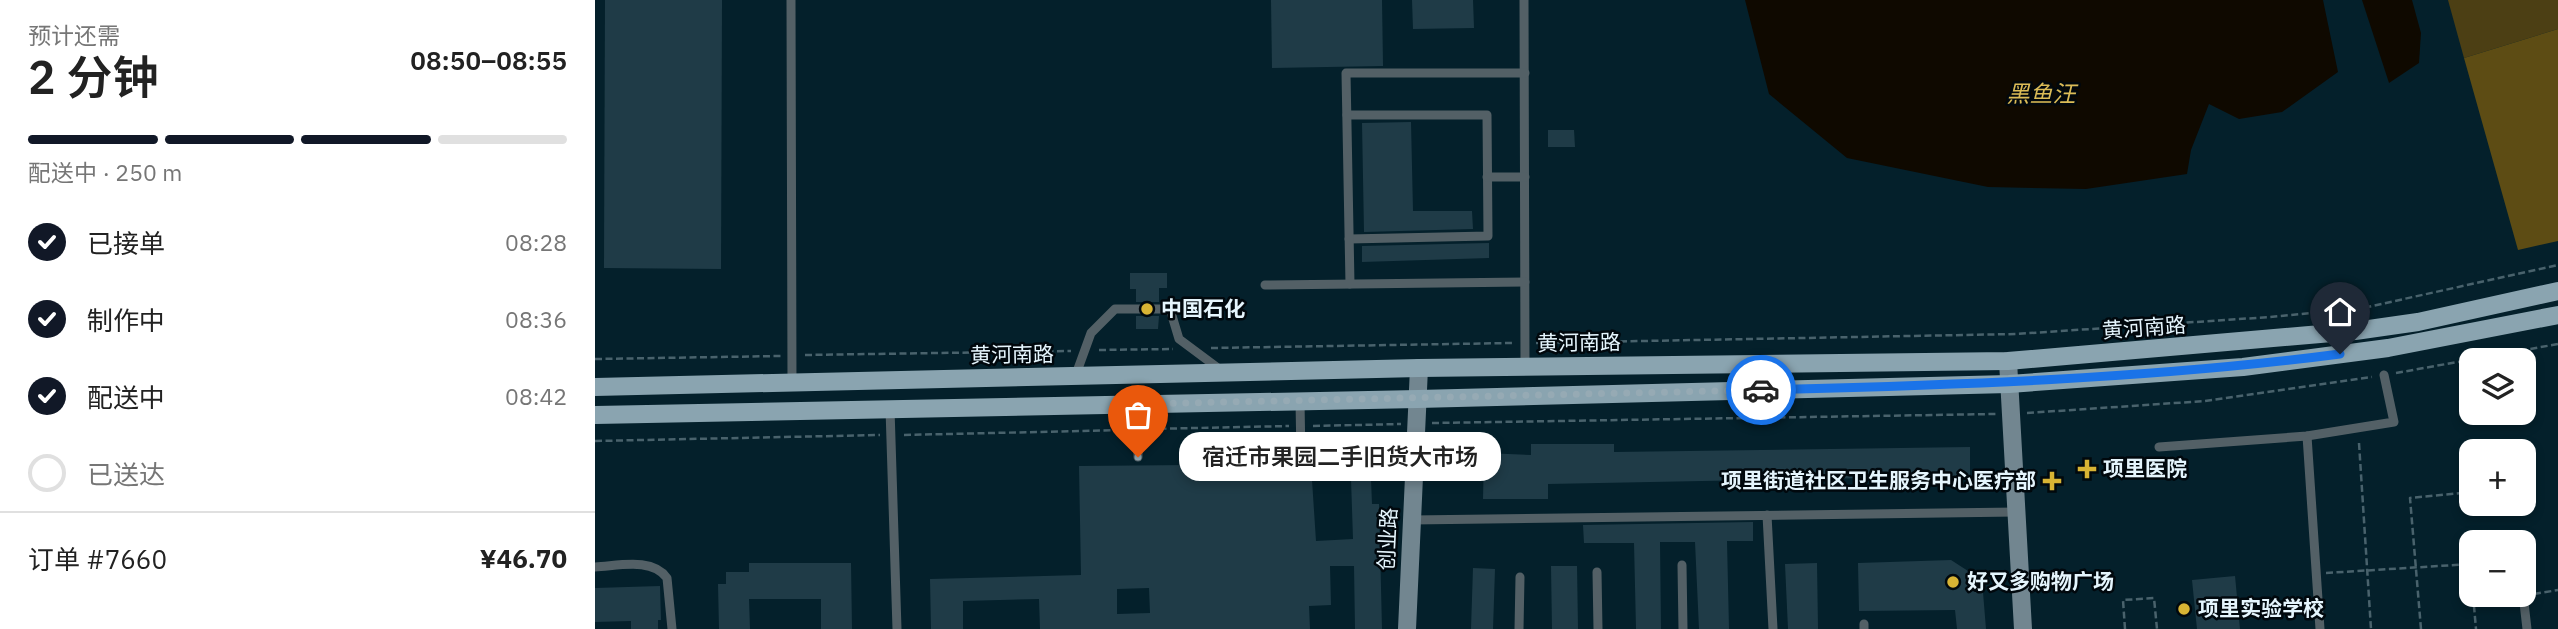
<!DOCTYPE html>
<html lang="zh">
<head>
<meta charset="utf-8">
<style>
	body { margin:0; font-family:"IBM Plex Sans","Noto Sans SC",sans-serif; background:#f6f6f6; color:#222; height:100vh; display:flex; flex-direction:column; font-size:26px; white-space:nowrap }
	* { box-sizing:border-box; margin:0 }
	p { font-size:23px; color:#767676 }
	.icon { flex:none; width:38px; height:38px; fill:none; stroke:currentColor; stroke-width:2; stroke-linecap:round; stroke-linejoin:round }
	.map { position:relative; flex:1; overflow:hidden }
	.panel { display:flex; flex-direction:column; background:#fff; width:595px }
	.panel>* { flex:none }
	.buttons { position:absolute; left:1864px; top:348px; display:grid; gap:14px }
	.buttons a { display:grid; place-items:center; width:77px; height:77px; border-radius:14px; background:#fff; box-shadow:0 4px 10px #0003; font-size:35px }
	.pin { position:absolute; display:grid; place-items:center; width:60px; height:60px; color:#fff; margin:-72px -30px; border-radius:50% 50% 50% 0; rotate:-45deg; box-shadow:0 0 7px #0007 }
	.pin .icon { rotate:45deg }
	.courier { position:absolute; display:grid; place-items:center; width:70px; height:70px; margin:-35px; border:5px solid #1a73e8; border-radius:50%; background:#fff; color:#222; box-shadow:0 2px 9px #0007 }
	.bubble { position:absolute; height:49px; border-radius:21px; background:#fff; box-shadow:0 4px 10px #0003; font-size:23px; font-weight:600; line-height:49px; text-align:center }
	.summary em { font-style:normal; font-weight:600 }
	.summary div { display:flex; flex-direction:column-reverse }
	.summary { display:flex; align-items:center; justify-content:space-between; height:119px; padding:0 28px }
	h1 { font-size:46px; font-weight:600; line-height:52px }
	.bar { display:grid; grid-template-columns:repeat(4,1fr); gap:10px 7px; align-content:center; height:84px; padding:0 28px }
	.bar i { height:9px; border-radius:5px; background:#e0e0e0 }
	.bar .on { background:#111827 }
	.bar p { grid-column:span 4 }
	.line { display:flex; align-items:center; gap:18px; padding:0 28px; border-top:2px solid #e0e0e0 }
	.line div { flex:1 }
	ol { padding:0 28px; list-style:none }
	li { display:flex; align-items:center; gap:21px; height:77px }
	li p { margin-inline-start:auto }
	li .icon { padding:7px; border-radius:50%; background:#111827; color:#fff; stroke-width:4 }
	li:last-child { color:#767676 }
	li i { width:38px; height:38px; border:4px solid #e0e0e0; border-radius:50% }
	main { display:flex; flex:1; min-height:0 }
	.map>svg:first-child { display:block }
</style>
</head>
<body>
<main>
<section class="panel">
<div class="summary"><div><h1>2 分钟</h1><p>预计还需</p></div><em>08:50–08:55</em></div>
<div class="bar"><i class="on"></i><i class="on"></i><i class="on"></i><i></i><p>配送中 · 250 m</p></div>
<ol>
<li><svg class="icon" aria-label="check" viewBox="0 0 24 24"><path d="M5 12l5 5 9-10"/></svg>已接单<p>08:28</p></li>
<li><svg class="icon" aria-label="check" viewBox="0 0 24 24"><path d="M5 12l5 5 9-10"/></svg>制作中<p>08:36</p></li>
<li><svg class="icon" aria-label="check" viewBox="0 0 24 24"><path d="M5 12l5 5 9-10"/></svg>配送中<p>08:42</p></li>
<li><i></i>已送达</li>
</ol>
<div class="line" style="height:91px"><div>订单 #7660</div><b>¥46.70</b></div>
</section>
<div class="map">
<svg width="1963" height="629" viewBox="0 0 1963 629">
	<rect width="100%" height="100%" fill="#04202b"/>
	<polygon fill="#4c3f14" points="1853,0 1963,0 1963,29 1869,58"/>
	<polygon fill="#5d4c14" points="1963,29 1963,241 1923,250 1869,58"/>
	<g fill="#0f0900">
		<polygon points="1150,0 1728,0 1743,72 1687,112 1644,119 1614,104 1596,150 1592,174 1491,189 1393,187 1252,158 1174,94"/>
		<polygon points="1767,0 1817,0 1826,33 1824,63 1794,83"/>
	</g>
	<g fill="#1f3b47" fill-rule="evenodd">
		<polygon points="10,0 127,0 126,269 9,268"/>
		<polygon points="676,0 787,0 788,66 677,68"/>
		<polygon points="817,0 878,0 879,28 818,29"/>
		<polygon points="816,122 818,211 877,211 878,229 769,232 767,123"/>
		<polygon points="953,130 979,130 980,147 953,147"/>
		<polygon points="894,243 894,258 767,262 767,246"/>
		<polygon points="535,273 572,273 572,288 564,288 564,302 541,302 541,289 535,289"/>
		<polygon points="541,316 564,316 563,329 541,329"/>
		<polygon points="936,444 1019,444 1019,452 1375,447 1375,476 953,484 953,499 888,499 889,453 936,455"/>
		<path d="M785 459 786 478 776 479 777 504H784L787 629H760L759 566H735L736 605 714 606 715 629H445L444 599 368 601V629H336L335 579 486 575 484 466 705 464ZM756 479 758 539 721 541 717 480ZM554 588 555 613 522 614V589Z"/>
		<polygon points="1158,522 1158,541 1132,541 1134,629 1104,629 1100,542 1065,542 1066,629 1041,629 1039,543 989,543 988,525"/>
		<polygon points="1356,560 1387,580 1391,629 1362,629 1360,610 1264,611 1263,563"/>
		<polygon points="154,563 256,563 257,629 226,629 226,599 154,599 155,629 124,629 123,584 131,584 131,572 154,572"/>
		<polygon points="1222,563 1223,629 1193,629 1190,564"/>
		<polygon points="956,566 982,566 983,629 957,629"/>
		<polygon points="878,568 900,569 898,629 876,629"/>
		<polygon points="1640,576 1645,629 1602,629 1597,580"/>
		<polygon points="65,586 66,620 63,620 63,629 36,629 36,621 0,622 0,588"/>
	</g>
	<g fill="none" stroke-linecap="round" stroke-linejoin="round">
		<g stroke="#49626c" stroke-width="2.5" stroke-dasharray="7 3.5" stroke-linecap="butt">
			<polyline points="941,343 1421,334 1675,317 1768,308 1963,265"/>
			<polyline points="616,348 917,343"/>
			<polyline points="504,350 578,349"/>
			<polyline points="210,355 476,351"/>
			<polyline points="0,359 186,356"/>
			<polyline points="1801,373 1963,344"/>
			<polyline points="1432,413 1610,401 1777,377"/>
			<polyline points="837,423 1401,414"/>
			<polyline points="718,426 806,424"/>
			<polyline points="554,429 694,426"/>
			<polyline points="309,435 530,430"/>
			<polyline points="0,441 285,435"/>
			<polyline points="1764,443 1776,629"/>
			<polyline points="1731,573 1876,564"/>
			<polyline points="1939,594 1963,590"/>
			<polyline points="1878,595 1881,629"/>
			<polyline points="1530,629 1528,600 1559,598 1562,629"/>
			<polyline points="1826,629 1815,498 1876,492"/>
		</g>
		<g stroke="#536066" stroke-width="9">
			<polyline points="196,0 197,383"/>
			<polyline points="929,0 930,367"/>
			<polyline points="752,115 892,115 893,236 754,239"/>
			<polyline points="892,177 930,177"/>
			<polyline points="755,284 751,73 930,73"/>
			<polyline points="670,285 930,282"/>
			<polyline points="480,377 496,333 520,309 575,309 584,339 627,371"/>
			<polyline points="705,402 706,457"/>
			<polyline points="295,409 302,629"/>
			<polyline points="1712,436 1725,629"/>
			<polyline points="1564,447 1712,436 1799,422 1789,375"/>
			<polyline points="543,457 543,404"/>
			<polyline points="1172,515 1178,629"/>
			<polyline points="817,520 1421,512"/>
			<polyline points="1923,535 1924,542"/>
			<polyline points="1087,565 1088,629"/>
			<path d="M0 567C23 566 57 557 72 578L77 629"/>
			<polyline points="1002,572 1003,629"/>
			<polyline points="1928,594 1932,629"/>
			<polyline points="1269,624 1269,629"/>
			<polyline points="924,629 925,577"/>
		</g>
		<g stroke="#728690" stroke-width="18">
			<polyline points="1413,361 1428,629"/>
			<polyline points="812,629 824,368"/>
		</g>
		<g stroke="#8aa4b0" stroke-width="18">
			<polyline points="0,387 824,368 1413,361 1760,331 1823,322 1963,291"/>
			<polyline points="0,415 823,399 1414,384 1648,367 1793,348 1963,315"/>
		</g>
	</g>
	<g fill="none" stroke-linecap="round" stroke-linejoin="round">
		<polyline stroke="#96aab4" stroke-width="7" stroke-dasharray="0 12.6" points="543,457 543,404 1166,390"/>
		<path stroke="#1a73e8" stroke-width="9" d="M1166 390C1360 385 1553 379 1745 354"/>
	</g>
	<g fill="#d8b434" stroke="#01080d" stroke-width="2.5">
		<circle cx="552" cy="309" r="7"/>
		<path d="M1488.5 458.5h7v7h7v7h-7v7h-7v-7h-7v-7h7z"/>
		<path d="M1453.5 470.5h7v7h7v7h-7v7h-7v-7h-7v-7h7z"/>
		<circle cx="1358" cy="582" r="7"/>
		<circle cx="1589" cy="609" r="7"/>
	</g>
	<g text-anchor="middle" stroke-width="5" stroke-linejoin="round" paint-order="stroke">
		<g font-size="21" font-weight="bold" fill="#e5f5fd" stroke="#01080d" text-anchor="start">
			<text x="566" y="316">中国石化</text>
			<text x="1508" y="476">项里医院</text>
			<text x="1441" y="488" text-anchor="end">项里街道社区卫生服务中心医疗部</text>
			<text x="1372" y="589">好又多购物广场</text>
			<text x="1603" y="616">项里实验学校</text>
		</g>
		<g font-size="21" fill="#e5f5fd" stroke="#01080d">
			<text transform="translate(1549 328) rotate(-4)" y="7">黄河南路</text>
			<text transform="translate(984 343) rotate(-1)" y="7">黄河南路</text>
			<text transform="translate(417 355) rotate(-1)" y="7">黄河南路</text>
			<text transform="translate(793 539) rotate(-87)" y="7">创业路</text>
		</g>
		<g font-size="23" font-style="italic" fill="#dbbc57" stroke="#01080d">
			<text x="1446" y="102">黑鱼汪</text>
		</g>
	</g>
</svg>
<div class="buttons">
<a><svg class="icon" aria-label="layers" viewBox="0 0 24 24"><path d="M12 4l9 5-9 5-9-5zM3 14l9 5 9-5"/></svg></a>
<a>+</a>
<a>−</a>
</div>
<div class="pin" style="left:543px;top:457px;background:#ea580c"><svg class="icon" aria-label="bag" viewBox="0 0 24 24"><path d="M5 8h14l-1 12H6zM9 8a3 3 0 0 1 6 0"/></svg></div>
<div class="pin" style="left:1745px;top:354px;background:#1f2937"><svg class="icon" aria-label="home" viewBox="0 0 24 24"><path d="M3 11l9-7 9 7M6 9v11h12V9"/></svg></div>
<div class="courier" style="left:1166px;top:390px"><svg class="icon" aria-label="car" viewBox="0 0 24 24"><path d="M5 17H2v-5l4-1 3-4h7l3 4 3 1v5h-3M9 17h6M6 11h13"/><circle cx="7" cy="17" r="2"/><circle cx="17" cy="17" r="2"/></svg></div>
<div class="bubble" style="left:584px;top:432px;width:322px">宿迁市果园二手旧货大市场</div>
</div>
</main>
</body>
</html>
